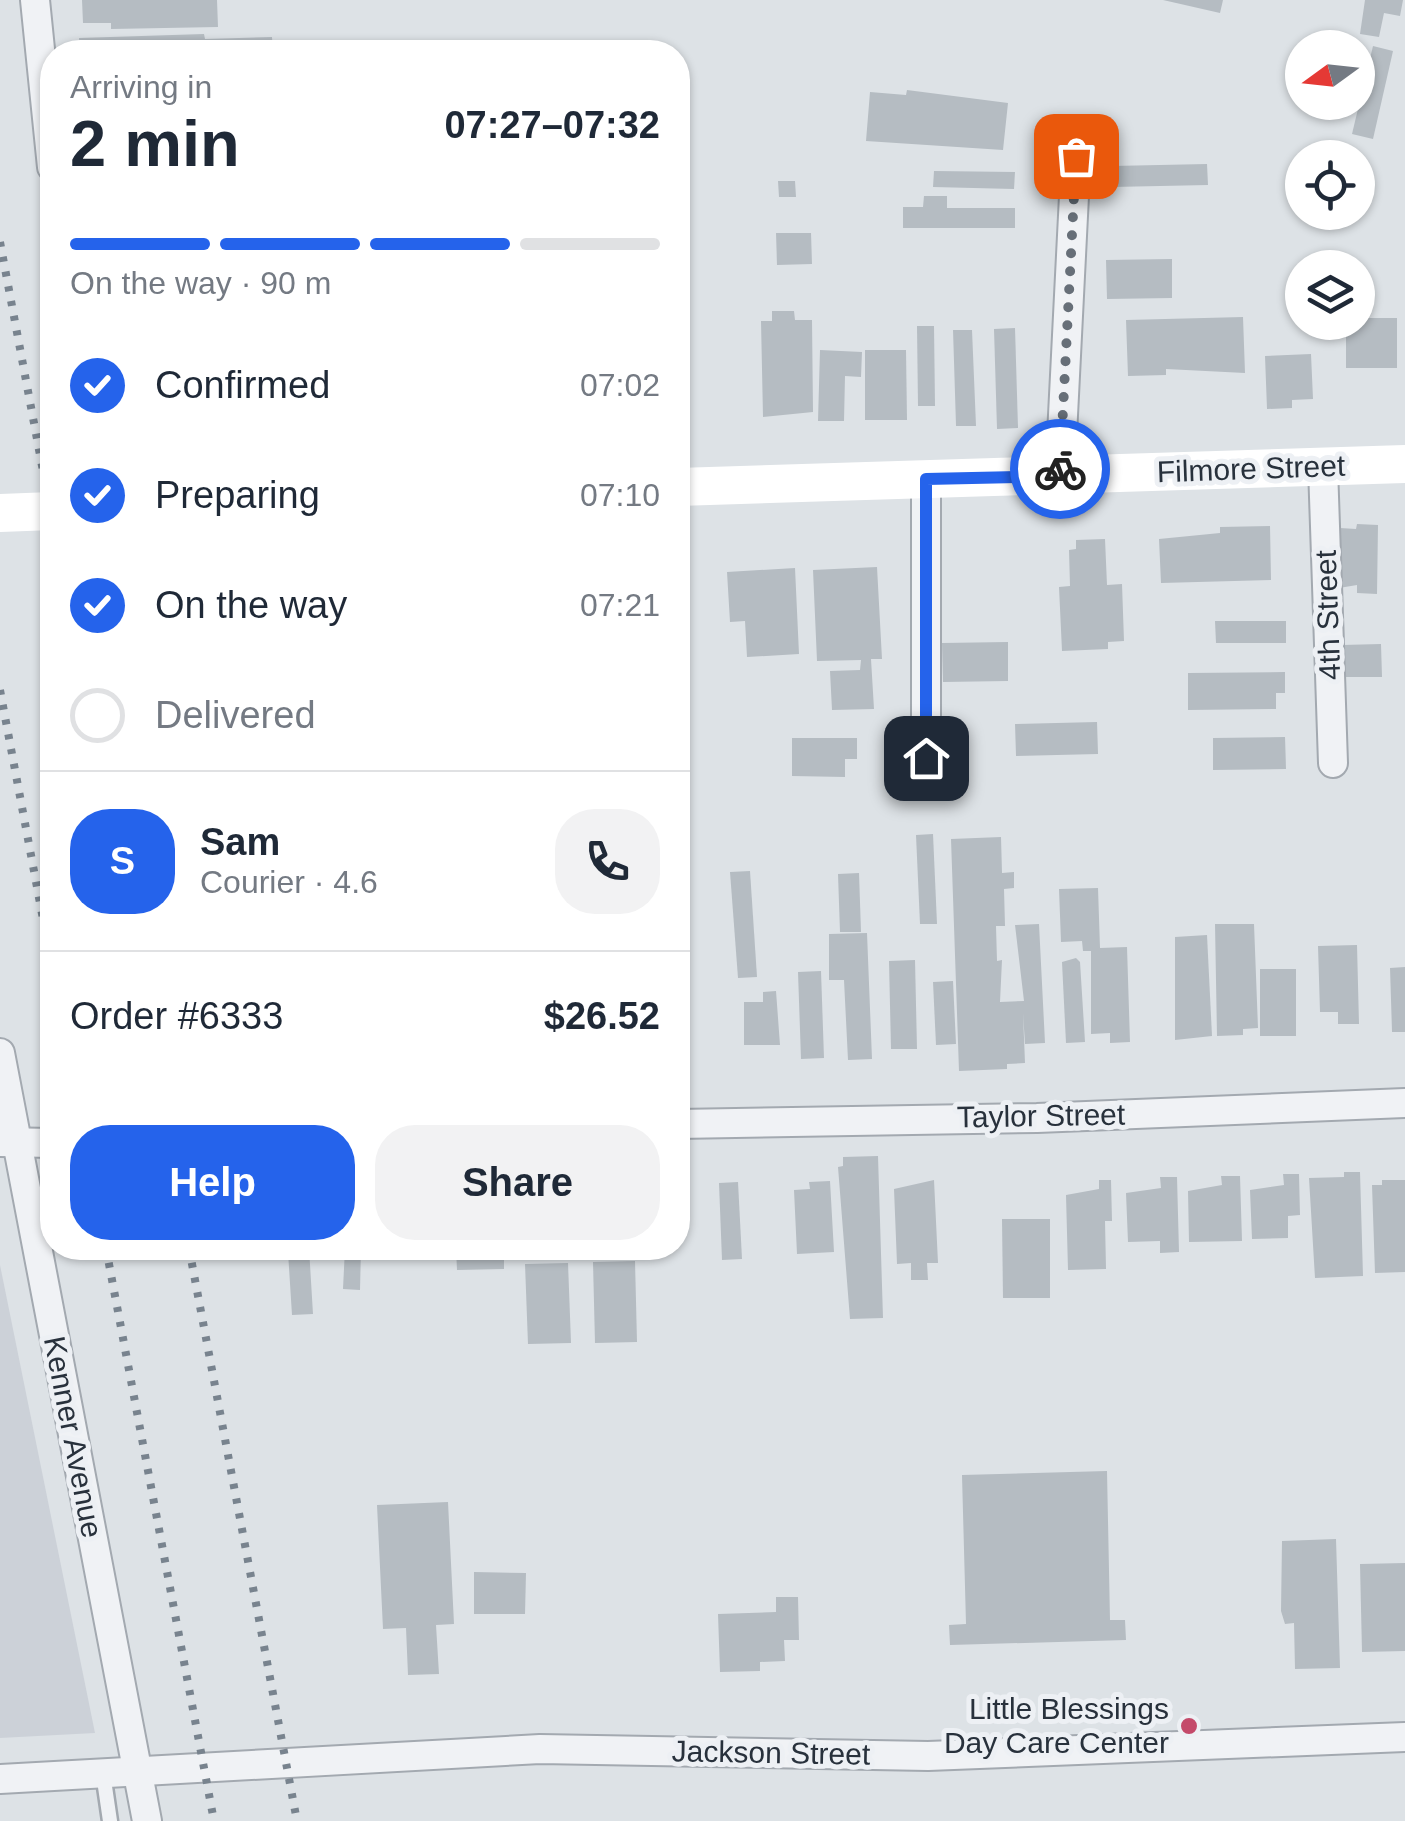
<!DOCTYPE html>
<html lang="en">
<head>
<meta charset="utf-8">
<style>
	body { margin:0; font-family:Helvetica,sans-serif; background:#f2f2f3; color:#1f2937; height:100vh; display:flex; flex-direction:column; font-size:38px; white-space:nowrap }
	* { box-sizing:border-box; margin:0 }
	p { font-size:32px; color:#747a83 }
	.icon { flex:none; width:55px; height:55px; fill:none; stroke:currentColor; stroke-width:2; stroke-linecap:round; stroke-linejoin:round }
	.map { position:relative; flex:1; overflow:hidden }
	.sheet { position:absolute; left:40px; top:40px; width:650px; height:1220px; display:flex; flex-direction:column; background:#fff; border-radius:40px; box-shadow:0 2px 8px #0004 }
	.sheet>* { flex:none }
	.needle { width:65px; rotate:255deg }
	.tools { position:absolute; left:1285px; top:30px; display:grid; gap:20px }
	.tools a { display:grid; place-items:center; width:90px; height:90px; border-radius:50%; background:#fff; box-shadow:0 2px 8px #0004; font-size:50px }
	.pin { position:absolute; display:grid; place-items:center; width:85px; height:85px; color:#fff; margin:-42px; border-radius:20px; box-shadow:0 5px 15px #0006 }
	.courier { position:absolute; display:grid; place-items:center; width:100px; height:100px; margin:-50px; border:8px solid #2563eb; border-radius:50%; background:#fff; color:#222; box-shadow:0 2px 12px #0007 }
	.headline em { font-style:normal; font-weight:600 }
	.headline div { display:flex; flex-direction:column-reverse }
	.headline { display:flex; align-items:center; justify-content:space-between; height:170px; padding:0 30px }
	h1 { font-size:65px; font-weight:600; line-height:75px }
	.bar { display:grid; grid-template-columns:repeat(4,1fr); gap:15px 10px; align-content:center; height:120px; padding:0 30px }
	.bar i { height:12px; border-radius:8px; background:#e0e1e3 }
	.bar .on { background:#2563eb }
	.bar p { grid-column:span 4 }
	.line { display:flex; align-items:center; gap:25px; padding:0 30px; border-top:2px solid #e0e1e3 }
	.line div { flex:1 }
	.round { display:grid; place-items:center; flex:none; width:105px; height:105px; border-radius:40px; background:#f2f2f3 }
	ol { padding:0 30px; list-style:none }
	li { display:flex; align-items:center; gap:30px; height:110px }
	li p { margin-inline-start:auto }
	li .icon { padding:10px; border-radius:50%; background:#2563eb; color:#fff; stroke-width:4 }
	li:last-child { color:#747a83 }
	li i { width:55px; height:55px; border:5px solid #e0e1e3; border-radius:50% }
	.cta { display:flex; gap:20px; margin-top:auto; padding:20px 30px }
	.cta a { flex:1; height:115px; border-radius:40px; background:#2563eb; color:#fff; font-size:40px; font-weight:600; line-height:115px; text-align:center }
	.cta a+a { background:#f2f2f3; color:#1f2937 }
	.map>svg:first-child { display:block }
</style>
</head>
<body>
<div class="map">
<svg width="1405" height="1821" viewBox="0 0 1405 1821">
	<rect width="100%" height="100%" fill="#dde2e6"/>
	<polygon fill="#ccd1d8" points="0,1265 95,1733 0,1738"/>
	<g fill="#b5bcc2">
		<polygon points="82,0 217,0 218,27 111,29 111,23 83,23"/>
		<polygon points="1163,0 1223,0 1220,13"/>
		<polygon points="1365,0 1403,0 1400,16 1384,13 1379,37 1360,34"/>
		<polygon points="204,34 205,39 272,37 273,52 80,52 79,38"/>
		<polygon points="433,44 433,52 346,52 346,46"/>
		<polygon points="1373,46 1393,51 1373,139 1352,134"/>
		<polygon points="907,90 1008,103 1003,150 866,141 870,92 906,95"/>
		<polygon points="1207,164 1208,185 1112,187 1112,166"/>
		<polygon points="934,171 1015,172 1014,189 933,187"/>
		<polygon points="778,181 795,181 796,197 779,197"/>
		<polygon points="924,196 947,196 947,208 1015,208 1015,228 903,228 903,207 923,207"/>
		<polygon points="776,233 811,233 812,264 777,265"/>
		<polygon points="1172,259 1172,298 1107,299 1106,260"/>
		<polygon points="772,311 794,311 795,320 812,320 813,412 763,417 761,321 772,321"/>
		<polygon points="1243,317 1245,373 1166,369 1166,375 1128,376 1126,320"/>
		<polygon points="1358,318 1397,318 1397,368 1346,368 1346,322 1358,322"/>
		<polygon points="917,326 934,326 935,406 918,406"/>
		<polygon points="1015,328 1018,428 997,429 994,329"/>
		<polygon points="953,330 972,330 976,426 956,426"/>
		<polygon points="820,350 862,352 861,377 845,376 844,421 818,421"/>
		<polygon points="865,350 906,350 907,420 865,420"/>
		<polygon points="1311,354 1313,399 1292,400 1292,408 1267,409 1265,356"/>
		<polygon points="1357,524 1378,525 1377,594 1357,593 1357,585 1339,588 1340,528 1356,529"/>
		<polygon points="1270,526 1271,580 1161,583 1159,539 1220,533 1220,527"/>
		<polygon points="1105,539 1107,585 1122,584 1124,641 1108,642 1108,649 1062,651 1059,587 1070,586 1069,550 1076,549 1076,540"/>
		<polygon points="678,542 685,542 686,594 678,595"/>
		<polygon points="877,567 882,659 871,659 874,709 832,710 830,671 860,670 861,660 817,661 813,570"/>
		<polygon points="795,568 799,654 747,657 745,621 730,622 727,572"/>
		<polygon points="1215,621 1286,621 1286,643 1216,643"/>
		<polygon points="1008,642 1008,681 943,682 942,643"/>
		<polygon points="1381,644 1382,677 1344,677 1342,645"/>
		<polygon points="1285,672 1285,693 1276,693 1276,709 1188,710 1188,673"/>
		<polygon points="1097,722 1098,754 1016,756 1015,724"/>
		<polygon points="1285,737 1286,769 1213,770 1213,738"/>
		<polygon points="792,738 857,738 857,759 845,759 845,777 792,776"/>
		<polygon points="933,834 937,924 920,924 916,835"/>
		<polygon points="1001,837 1002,873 1014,872 1014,888 1004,889 1005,926 996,926 997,961 1002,960 1000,1002 1024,1001 1015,925 1039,924 1045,1043 1025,1044 1023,1013 1025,1063 1007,1064 1007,1069 959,1071 951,839"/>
		<polygon points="750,871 757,977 738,978 730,872"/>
		<polygon points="859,873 861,932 840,932 838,874"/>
		<polygon points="1098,888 1100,948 1127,947 1130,1042 1110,1043 1110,1033 1091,1034 1091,951 1083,951 1082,941 1061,942 1059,889"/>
		<polygon points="1215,924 1254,924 1258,1028 1243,1029 1243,1035 1217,1036"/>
		<polygon points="867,933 872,1059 848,1060 844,980 829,980 829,934"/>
		<polygon points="1207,935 1212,1036 1175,1040 1175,937"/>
		<polygon points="1357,945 1359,1024 1338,1024 1338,1012 1320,1012 1318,946"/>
		<polygon points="1076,958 1080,962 1085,1042 1066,1043 1062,962"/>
		<polygon points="915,960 917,1049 891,1049 889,961"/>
		<polygon points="1405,967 1405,1032 1392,1032 1390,968"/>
		<rect x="1260" y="969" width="36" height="67"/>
		<polygon points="821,971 824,1058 801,1059 798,972"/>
		<polygon points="953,981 956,1044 936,1045 933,982"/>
		<polygon points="776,991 780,1045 744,1045 744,1002 763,1002 763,992"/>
		<polygon points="878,1156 883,1318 850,1319 838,1167 843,1166 843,1157"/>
		<polygon points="1344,1172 1360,1172 1363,1276 1315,1278 1309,1178 1344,1177"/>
		<polygon points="1283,1174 1299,1174 1300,1215 1288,1216 1288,1238 1252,1239 1250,1190 1284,1185"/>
		<polygon points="1221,1176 1240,1176 1242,1241 1189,1242 1188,1191 1222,1185"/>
		<polygon points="1160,1177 1177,1177 1179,1252 1160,1253 1160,1241 1128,1242 1126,1193 1161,1188"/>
		<polygon points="934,1180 938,1263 927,1263 928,1280 911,1280 911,1263 897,1264 894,1189"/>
		<polygon points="1099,1180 1111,1180 1112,1221 1105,1221 1106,1269 1068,1270 1066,1195 1099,1189"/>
		<polygon points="1382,1180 1405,1180 1405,1272 1375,1273 1372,1185 1382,1185"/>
		<polygon points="830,1181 834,1252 797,1254 794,1190 810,1189 809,1182"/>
		<polygon points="738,1182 742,1259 722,1260 719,1183"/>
		<polygon points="1002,1219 1050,1219 1050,1298 1003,1298"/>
		<polygon points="276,1248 309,1248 313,1314 292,1315 288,1252 276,1252"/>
		<polygon points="345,1248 361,1248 360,1290 343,1289"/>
		<polygon points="456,1248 504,1248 504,1269 457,1270"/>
		<polygon points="635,1261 637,1342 595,1343 593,1262"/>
		<polygon points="568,1263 571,1343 528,1344 525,1264"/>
		<polygon points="1107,1471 1110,1620 1125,1620 1126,1640 950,1645 949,1625 966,1624 962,1475"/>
		<polygon points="448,1502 454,1624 436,1625 439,1674 408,1675 406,1628 383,1629 377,1505"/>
		<polygon points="1336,1539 1340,1668 1295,1669 1294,1623 1285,1624 1281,1611 1282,1541"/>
		<polygon points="1405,1563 1405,1651 1362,1652 1360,1564"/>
		<polygon points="474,1572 526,1573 525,1614 474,1614"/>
		<polygon points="776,1597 798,1597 799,1640 784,1640 785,1661 760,1662 760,1671 720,1672 718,1614 776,1612"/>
	</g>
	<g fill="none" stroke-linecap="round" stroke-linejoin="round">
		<defs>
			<polyline id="lane" points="103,1773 110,1821"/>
			<g id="street">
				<polyline points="35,0 52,167"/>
				<polyline points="1323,467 1333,763"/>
				<polyline points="1060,475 1076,156"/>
				<polyline points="926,758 926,479"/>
				<polyline points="0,1053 147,1821"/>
				<polyline points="678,1124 1037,1118 1405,1103"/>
				<polyline points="0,1142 52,1143"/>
				<polyline points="0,1779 540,1749 928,1756 1405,1737"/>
			</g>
		</defs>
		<use href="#lane" stroke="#a3a9b0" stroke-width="19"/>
		<use href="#street" stroke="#a3a9b0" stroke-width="32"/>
		<use href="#lane" stroke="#f0f2f5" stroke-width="14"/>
		<use href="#street" stroke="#f0f2f5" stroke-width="28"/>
		<g stroke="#fff" stroke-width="38">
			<polyline points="678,487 1405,464"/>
			<polyline points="0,513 52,511"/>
		</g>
		<g stroke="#78838e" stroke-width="8" stroke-dasharray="5 10" stroke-linecap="butt">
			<polyline points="0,242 52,519"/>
			<polyline points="0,690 52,967"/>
			<polyline points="106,1248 214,1821"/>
			<polyline points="189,1248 297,1821"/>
		</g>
	</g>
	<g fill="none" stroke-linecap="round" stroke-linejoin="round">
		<polyline stroke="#676f78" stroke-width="10" stroke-dasharray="0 18" points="1060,469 1076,156"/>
		<polyline stroke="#2563eb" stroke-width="12" points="926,758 926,479 1060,476 1060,469"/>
	</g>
	<circle fill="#c44a6a" stroke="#edf0f4" stroke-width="4" cx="1189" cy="1726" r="10"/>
	<g text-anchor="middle" stroke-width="10" stroke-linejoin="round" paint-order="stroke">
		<g font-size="30" fill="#28313c" stroke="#edf0f4">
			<text transform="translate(1251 469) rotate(-2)" y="10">Filmore Street</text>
			<text transform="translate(1328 615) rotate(-92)" y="10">4th Street</text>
			<text transform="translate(1041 1116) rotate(-1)" y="10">Taylor Street</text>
			<text transform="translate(73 1437) rotate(79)" y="10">Kenner Avenue</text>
			<text transform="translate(771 1753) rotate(1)" y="10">Jackson Street</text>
		</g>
		<g font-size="30" fill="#28313c" stroke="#edf0f4" text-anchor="end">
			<text x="1169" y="1719">Little Blessings<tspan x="1169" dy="34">Day Care Center</tspan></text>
		</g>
	</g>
</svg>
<div class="tools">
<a><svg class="needle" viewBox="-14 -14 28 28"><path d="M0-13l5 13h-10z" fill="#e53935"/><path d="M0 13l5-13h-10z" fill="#747a83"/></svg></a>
<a><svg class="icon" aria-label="locate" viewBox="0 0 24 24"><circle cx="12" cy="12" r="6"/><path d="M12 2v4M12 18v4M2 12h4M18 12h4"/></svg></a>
<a><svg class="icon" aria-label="layers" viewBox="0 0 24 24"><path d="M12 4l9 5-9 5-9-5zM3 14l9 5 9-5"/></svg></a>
</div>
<div class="pin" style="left:1076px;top:156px;background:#ea580c"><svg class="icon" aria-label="bag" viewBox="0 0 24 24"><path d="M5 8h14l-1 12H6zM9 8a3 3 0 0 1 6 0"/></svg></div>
<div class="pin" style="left:926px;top:758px;background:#1f2937"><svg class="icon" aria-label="home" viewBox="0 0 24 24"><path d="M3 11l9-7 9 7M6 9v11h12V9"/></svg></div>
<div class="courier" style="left:1060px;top:469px"><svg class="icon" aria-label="bike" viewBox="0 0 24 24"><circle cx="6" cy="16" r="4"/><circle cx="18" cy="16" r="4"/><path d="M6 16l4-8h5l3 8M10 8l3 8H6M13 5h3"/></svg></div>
<section class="sheet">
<div class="headline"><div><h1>2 min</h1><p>Arriving in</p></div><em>07:27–07:32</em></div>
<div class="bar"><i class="on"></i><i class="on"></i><i class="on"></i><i></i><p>On the way · 90 m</p></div>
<ol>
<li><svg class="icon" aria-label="check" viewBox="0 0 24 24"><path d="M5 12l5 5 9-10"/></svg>Confirmed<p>07:02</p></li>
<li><svg class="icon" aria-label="check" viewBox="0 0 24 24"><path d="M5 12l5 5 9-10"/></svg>Preparing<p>07:10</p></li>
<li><svg class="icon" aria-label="check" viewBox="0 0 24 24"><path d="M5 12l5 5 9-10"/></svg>On the way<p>07:21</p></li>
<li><i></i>Delivered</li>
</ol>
<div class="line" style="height:180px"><b class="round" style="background:#2563eb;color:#fff">S</b><div><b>Sam</b><p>Courier · 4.6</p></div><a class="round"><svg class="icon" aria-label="phone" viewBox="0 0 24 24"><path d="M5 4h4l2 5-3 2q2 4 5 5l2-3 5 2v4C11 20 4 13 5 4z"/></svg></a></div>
<div class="line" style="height:130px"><div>Order #6333</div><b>$26.52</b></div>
<div class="cta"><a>Help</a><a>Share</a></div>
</section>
</div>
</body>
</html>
